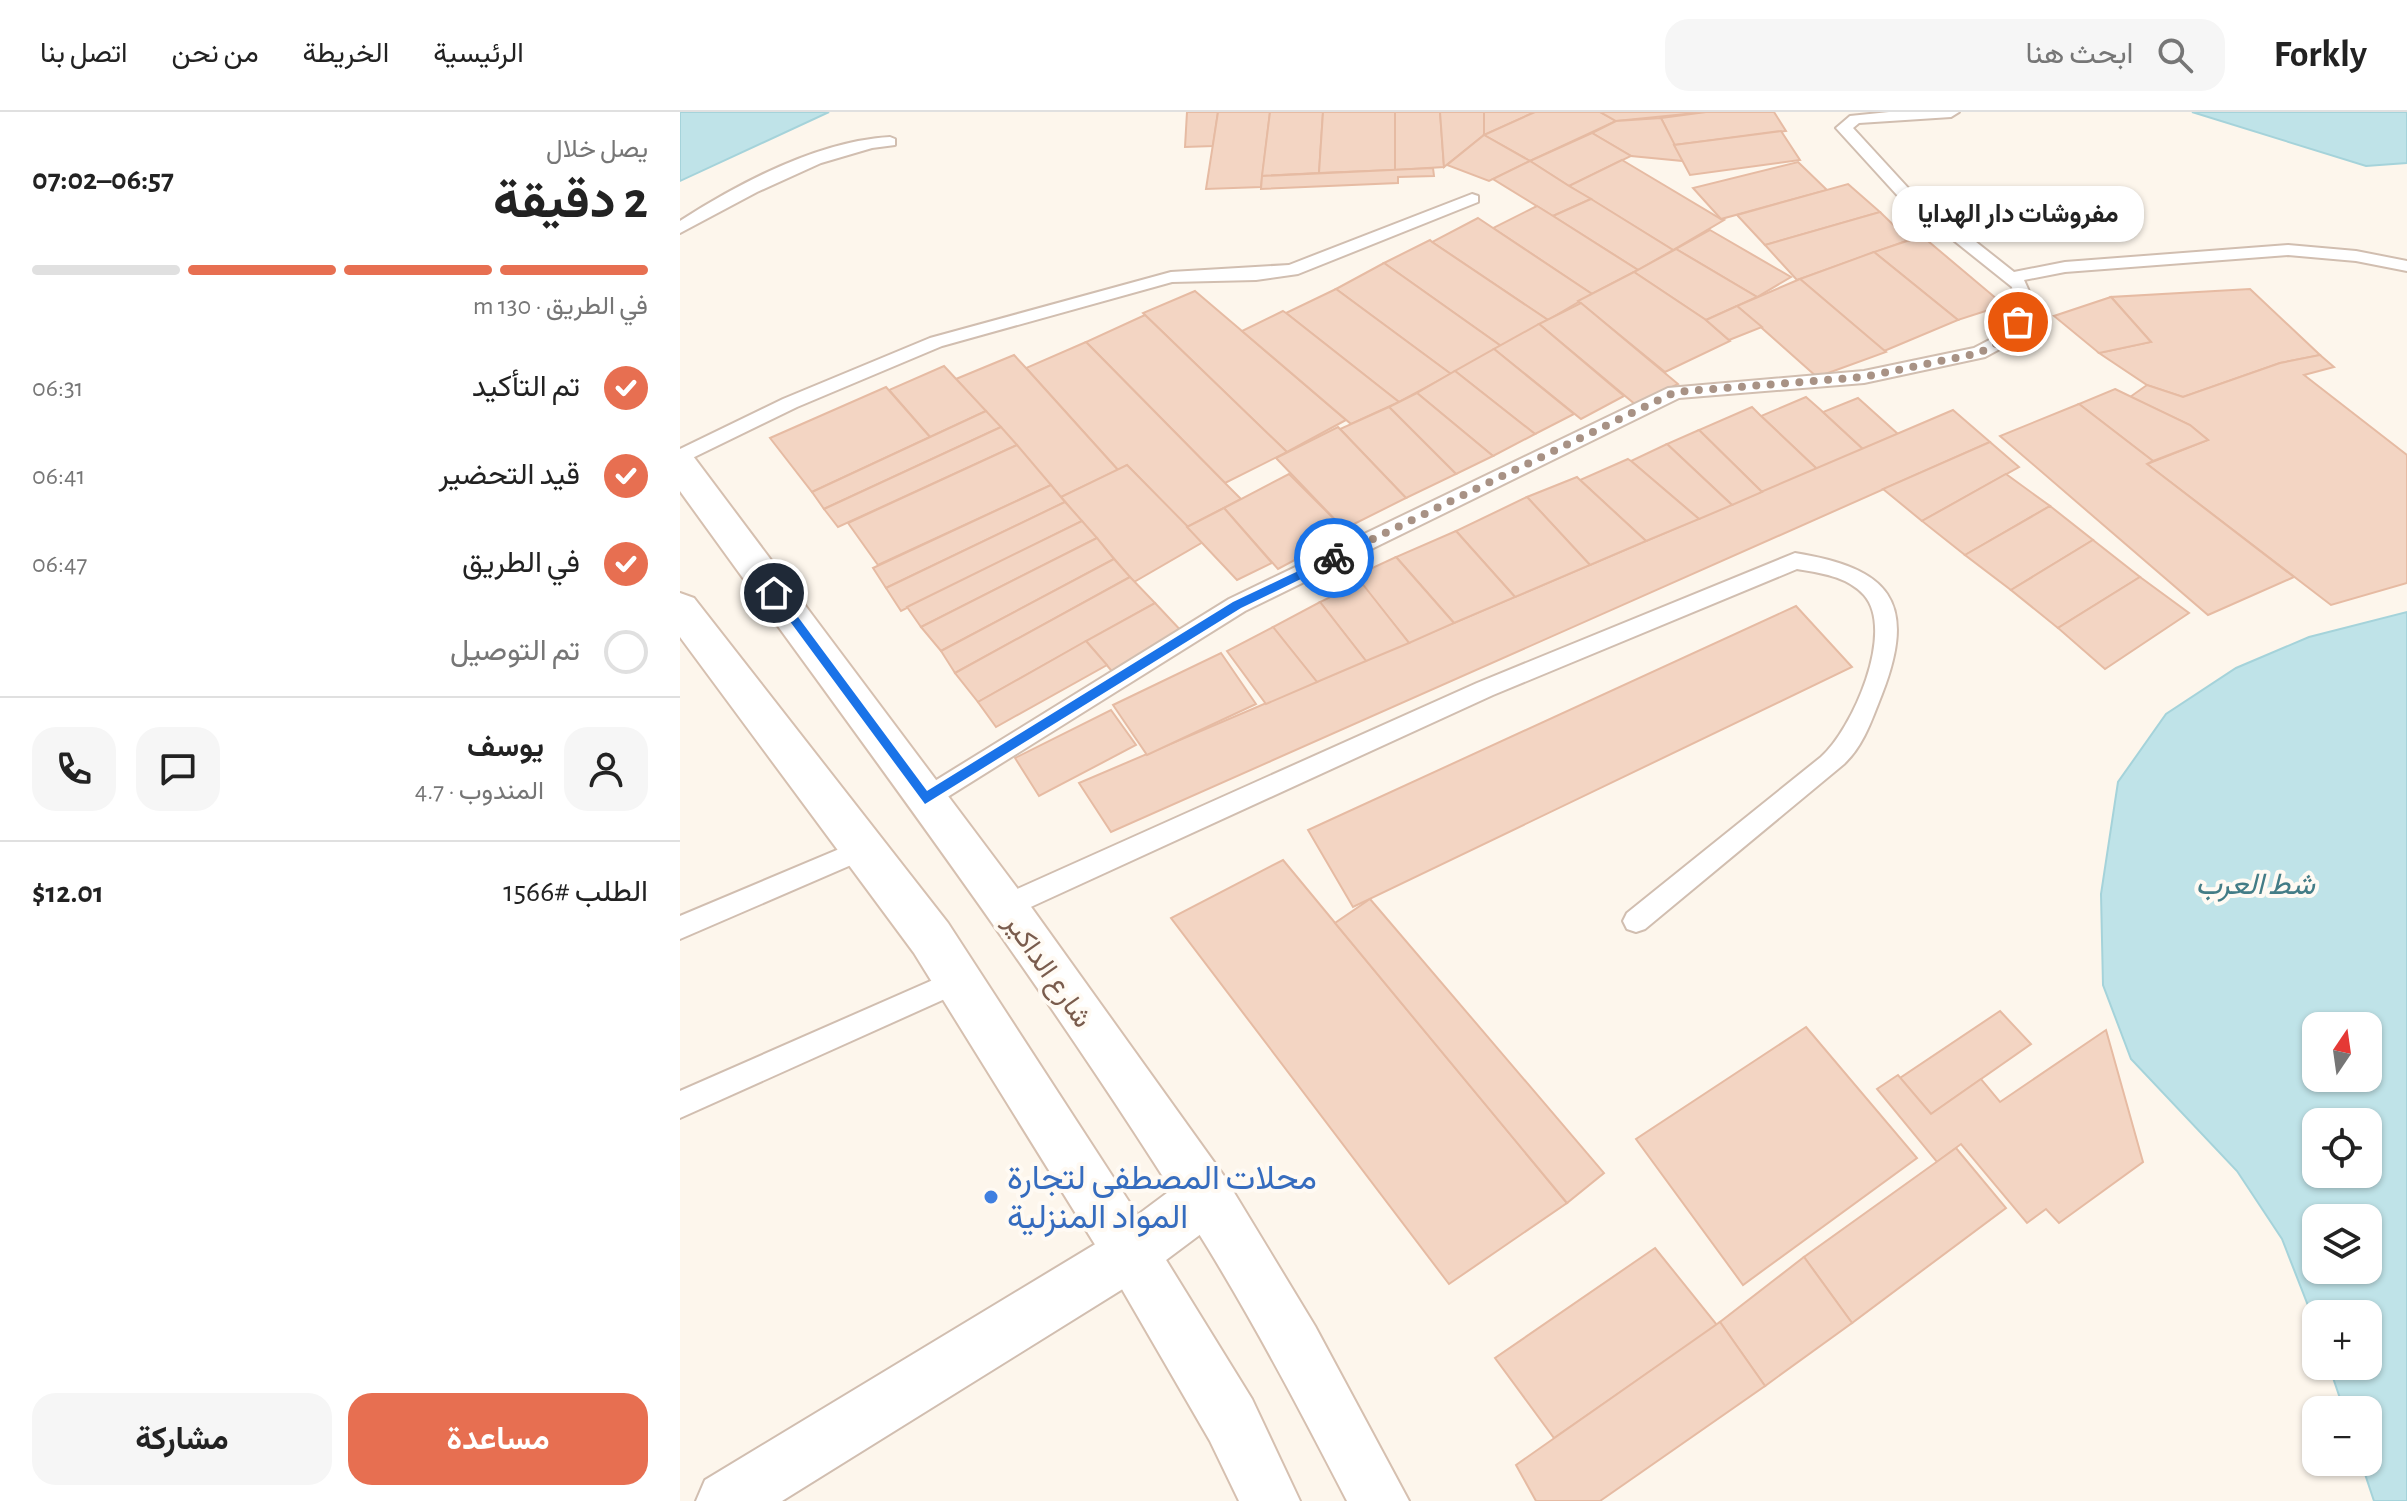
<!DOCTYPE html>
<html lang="ar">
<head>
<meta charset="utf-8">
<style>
	body { margin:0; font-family:"Alegreya Sans",Vazirmatn,sans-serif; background:#f6f6f6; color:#222; direction:rtl; height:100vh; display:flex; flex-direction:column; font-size:30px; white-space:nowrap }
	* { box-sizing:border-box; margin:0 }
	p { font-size:26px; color:#767676 }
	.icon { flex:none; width:44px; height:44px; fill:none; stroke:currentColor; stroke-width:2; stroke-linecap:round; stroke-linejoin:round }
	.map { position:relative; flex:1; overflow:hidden; direction:ltr }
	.sheet { display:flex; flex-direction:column; background:#fff; width:680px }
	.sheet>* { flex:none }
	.needle { width:52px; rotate:13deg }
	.controls { position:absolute; left:1622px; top:900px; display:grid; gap:16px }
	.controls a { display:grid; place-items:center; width:80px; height:80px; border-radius:16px; background:#fff; box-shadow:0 2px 6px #0004; font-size:40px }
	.pin { position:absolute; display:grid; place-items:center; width:68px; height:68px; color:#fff; margin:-34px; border:4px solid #fff; border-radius:50%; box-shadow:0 2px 8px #0007 }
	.courier { position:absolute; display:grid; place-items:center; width:80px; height:80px; margin:-40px; border:6px solid #1a73e8; border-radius:50%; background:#fff; color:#222; box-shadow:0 2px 10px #0007 }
	.bubble { position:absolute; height:56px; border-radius:24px; background:#fff; box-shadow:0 2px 6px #0004; font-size:26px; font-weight:700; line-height:56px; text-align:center; direction:rtl }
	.headline em { font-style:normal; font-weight:700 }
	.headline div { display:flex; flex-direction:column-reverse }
	.headline { display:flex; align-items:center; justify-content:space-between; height:136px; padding:0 32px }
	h1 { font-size:52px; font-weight:700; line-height:60px }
	.bar { display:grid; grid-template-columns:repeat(4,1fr); gap:12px 8px; align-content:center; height:96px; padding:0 32px }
	.bar i { height:10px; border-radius:6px; background:#e0e0e0 }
	.bar .current { background:#e76f51 }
	.bar p { grid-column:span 4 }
	.line { display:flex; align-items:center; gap:20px; padding:0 32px; border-top:2px solid #e0e0e0 }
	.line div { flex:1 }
	.round { display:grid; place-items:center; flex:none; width:84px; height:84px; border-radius:24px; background:#f6f6f6 }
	ol { padding:0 32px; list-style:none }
	li { display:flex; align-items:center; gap:24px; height:88px }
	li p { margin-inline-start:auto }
	li .icon { padding:8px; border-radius:50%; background:#e76f51; color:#fff; stroke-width:4 }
	li:last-child { color:#767676 }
	li i { width:44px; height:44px; border:4px solid #e0e0e0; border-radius:50% }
	.cta { display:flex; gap:16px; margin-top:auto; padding:16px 32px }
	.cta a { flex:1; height:92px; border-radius:24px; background:#e76f51; color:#fff; font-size:32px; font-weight:700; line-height:92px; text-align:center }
	.cta a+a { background:#f6f6f6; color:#222 }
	header { display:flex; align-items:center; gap:48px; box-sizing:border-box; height:112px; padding:0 40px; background:#fff; border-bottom:2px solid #e0e0e0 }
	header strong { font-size:38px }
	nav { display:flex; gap:44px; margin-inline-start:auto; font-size:28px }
	.search { width:560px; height:72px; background:#f6f6f6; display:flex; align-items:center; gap:20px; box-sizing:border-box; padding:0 28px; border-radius:24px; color:#767676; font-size:30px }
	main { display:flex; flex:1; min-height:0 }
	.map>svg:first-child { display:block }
</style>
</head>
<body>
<header>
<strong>Forkly</strong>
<div class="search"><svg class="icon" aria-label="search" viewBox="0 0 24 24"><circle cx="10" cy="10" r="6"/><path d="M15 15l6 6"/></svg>ابحث هنا</div>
<nav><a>الرئيسية</a><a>الخريطة</a><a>من نحن</a><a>اتصل بنا</a></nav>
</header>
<main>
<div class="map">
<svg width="1727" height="1389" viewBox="0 0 1727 1389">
	<rect width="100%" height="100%" fill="#fdf6ec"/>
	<g fill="#bfe3e8" stroke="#a5d3da" stroke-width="2" fill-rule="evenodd">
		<polygon points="0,0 149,0 0,69"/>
		<polygon points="1512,0 1727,0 1727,51 1686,54"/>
		<path d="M1727 500V1389H1694L1681 1350H1688V1298H1664L1649 1254H1688V1202H1636V1214L1602 1127 1557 1059 1451 947 1423 873 1421 782 1438 670 1486 602 1556 556 1629 525ZM1636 914H1688V966H1636ZM1636 1010H1688V1062H1636ZM1688 1106V1158H1636V1106Z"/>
	</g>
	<g fill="#f3d5c3" stroke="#e6bba3" stroke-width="2">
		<polygon points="507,0 538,0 533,34 505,35"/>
		<polygon points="538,0 590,0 581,75 526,77"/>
		<polygon points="590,0 643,0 639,61 582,64"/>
		<polygon points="643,0 715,0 715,58 639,61"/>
		<polygon points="715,0 760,0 764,55 715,58"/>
		<polygon points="760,0 804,0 804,23 764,55"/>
		<polygon points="804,0 855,0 804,23"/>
		<polygon points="855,0 920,0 936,9 850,49 804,23"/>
		<polygon points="920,0 1026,0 936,9"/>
		<polygon points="1026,0 1094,0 1106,19 994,33 981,6"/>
		<polygon points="981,6 1003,49 951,44 912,21 936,9"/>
		<polygon points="1101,19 1120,48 1010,63 994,33"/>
		<polygon points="912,21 951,44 889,74 850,49"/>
		<polygon points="804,23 850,49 809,69 767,53"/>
		<polygon points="942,48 1041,107 1044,108 993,138 889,74"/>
		<polygon points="850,49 889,74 911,87 873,104 813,67"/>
		<polygon points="1118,50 1147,78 1041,107 1013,76"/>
		<polygon points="753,56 754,64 718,65 718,71 581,77 582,64"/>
		<polygon points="1168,72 1200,100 1085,133 1057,103"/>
		<polygon points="911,87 993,138 958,158 873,104"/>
		<polygon points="857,94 873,104 958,158 912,182 813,116"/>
		<polygon points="1200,100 1229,128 1117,168 1085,133"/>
		<polygon points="798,106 912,182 868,208 752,130"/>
		<polygon points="1030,118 1111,165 1077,185 996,137"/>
		<polygon points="1242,124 1324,193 1278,208 1194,140"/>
		<polygon points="750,128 752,130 868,208 821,234 704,151"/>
		<polygon points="996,137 1077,185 1026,208 954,160"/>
		<polygon points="1194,140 1278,208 1204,239 1120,167"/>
		<polygon points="704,151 821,234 771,262 656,177"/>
		<polygon points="954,160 1026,208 1050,229 985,260 898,189"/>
		<polygon points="1120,167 1206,240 1137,265 1057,194"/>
		<polygon points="656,177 771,262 719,290 606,201"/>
		<polygon points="1570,177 1640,243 1600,251 1503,285 1467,273 1419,241 1471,230 1431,185"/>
		<polygon points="515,179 562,219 666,308 607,340 463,201"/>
		<polygon points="1431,185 1471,230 1419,241 1374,204"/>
		<polygon points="901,191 998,272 956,293 859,212"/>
		<polygon points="1057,194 1082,215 1049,228 1026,208"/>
		<polygon points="603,199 606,201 719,290 671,312 562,219"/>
		<polygon points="465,203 607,340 545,371 406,230"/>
		<polygon points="859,212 944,284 901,307 814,237"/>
		<polygon points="406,230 545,371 561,387 507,415 447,353 438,358 346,256"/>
		<polygon points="814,237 894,302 855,322 775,259"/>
		<polygon points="334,243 346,256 438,358 381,385 276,267"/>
		<polygon points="1640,243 1654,255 1624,263 1727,343 1727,471 1651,493 1467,352 1528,328 1510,313 1450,285 1467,273 1503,285 1600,251"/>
		<polygon points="264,254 306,299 250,325 209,278"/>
		<polygon points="775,259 855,322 813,344 737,281"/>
		<polygon points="206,275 250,325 132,380 90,326"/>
		<polygon points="1435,277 1510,313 1528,328 1473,349 1399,292"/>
		<polygon points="737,281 813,344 776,362 709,295"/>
		<polygon points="1126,285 1143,300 1183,337 1137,357 1081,304"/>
		<polygon points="1178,286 1218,322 1183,337 1143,300"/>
		<polygon points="1399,292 1473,349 1467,352 1614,465 1528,503 1320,324"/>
		<polygon points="709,295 776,362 726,386 660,317"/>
		<polygon points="1072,295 1081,304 1137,357 1082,380 1019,318"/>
		<polygon points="1273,298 1310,330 431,720 399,671"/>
		<polygon points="306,299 321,315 144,397 132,380"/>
		<polygon points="321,315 337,333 158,415 144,397"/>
		<polygon points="658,315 726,386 664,417 596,346"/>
		<polygon points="1019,318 1082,380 1052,393 987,332"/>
		<polygon points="1310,330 1339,355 1242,409 1203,377"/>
		<polygon points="987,332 1052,393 1019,407 951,349"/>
		<polygon points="337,333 371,373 198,453 168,411"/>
		<polygon points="948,347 951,349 1019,407 966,429 900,368"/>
		<polygon points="447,353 523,430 454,470 381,385"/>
		<polygon points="609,362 667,420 598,457 544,396"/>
		<polygon points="1326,362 1370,394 1285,443 1242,409"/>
		<polygon points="897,365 900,368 966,429 910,453 847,385"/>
		<polygon points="371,373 385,390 206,476 193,456"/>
		<polygon points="847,385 910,453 835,485 776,419"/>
		<polygon points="385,390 402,409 221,499 206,476"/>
		<polygon points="1370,394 1413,428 1331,478 1285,443"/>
		<polygon points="544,396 592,451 557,468 507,415"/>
		<polygon points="402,409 417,426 241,515 227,495"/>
		<polygon points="776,419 835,485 774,511 716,445"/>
		<polygon points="417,426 434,447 261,539 241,515"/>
		<polygon points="1413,428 1460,465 1378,516 1331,478"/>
		<polygon points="716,445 774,511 729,531 675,464"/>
		<polygon points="434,447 450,465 275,561 261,539"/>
		<polygon points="450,465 475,491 298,590 275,561"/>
		<polygon points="1460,465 1509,501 1425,557 1378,516"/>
		<polygon points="681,470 729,531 686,549 640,490"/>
		<polygon points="640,490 686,549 637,570 593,515"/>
		<polygon points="475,491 506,524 436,564 406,529"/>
		<polygon points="1116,494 1172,555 673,795 628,718"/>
		<polygon points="593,515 637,570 586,592 547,539"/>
		<polygon points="406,529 427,553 316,615 298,590"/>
		<polygon points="541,541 576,592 467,643 433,593"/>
		<polygon points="431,598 456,633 359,684 335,646"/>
		<polygon points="603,748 887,1091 769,1172 491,806"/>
		<polygon points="690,787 924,1061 887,1091 655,811"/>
		<polygon points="1320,899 1351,932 1251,1002 1220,966"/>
		<polygon points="1126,915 1237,1046 1063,1173 956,1027"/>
		<polygon points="1426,918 1463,1050 1379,1111 1366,1097 1347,1111 1281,1032 1257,1050 1197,977 1218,963 1251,1002 1301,967 1320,990"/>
		<polygon points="1276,1036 1326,1096 1172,1211 1124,1145"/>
		<polygon points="975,1136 1037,1213 874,1326 815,1246"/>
		<polygon points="1124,1145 1172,1211 1085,1274 1040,1210"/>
		<polygon points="1040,1210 1085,1274 920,1389 856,1389 836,1353"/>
	</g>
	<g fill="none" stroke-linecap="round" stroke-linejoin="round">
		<defs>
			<g id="lane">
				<polygon points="1209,0 1279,0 1271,5 1179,11 1173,16 1229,77 1334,160 1385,150 1608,133 1676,139 1727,149 1727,159 1676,149 1608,143 1385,160 1344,168 1352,186 1347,210 1329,232 1305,245 1184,271 999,286 565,499 253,694 245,697 237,694 233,687 237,680 549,487 988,276 1184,259 1294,236 1317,224 1329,209 1334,186 1332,175 1217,83 1156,16 1170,4"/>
				<path d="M210 25 215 27V33L192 36 141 51 77 80 0 121V109C59 71 139 29 210 25Z"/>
				<polygon points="792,82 798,84 798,90 618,162 576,168 492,170 262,234 117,295 0,352 0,337 103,287 250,226 491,160 609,153"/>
				<path d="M1115 441C1209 456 1238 489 1202 582 1192 607 1184 633 1164 652L965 817 956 820 947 817 943 809 947 801 1141 645C1172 618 1216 519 1184 483 1167 464 1140 461 1117 457L813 583 333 803 324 806 315 803 311 795 315 787 797 571Z"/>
				<polygon points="183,727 192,730 195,737 192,744 0,827 0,804"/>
				<polygon points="278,857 287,861 291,869 287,877 0,1006 0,979"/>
			</g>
			<polygon id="street" points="526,1058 545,1066 553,1085 545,1104 470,1160 102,1389 16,1389 25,1368 432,1122 507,1066"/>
			<g id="secondary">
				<path d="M0 341 13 344 349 792 544 1064 635 1214 729 1389H667C623 1304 579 1220 529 1138 368 876 180 629 0 379Z"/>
				<polygon points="0,481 14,486 268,811 470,1122 572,1287 620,1389 559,1389 530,1329 432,1160 234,841 0,525"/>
			</g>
		</defs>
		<use href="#lane" stroke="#d1beb0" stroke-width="4"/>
		<use href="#street" stroke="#d1beb0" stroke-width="4"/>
		<use href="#secondary" stroke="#d6c0b0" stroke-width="4"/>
		<use href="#lane" fill="#fff" fill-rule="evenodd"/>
		<use href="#street" fill="#fff" fill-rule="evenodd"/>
		<use href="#secondary" fill="#fff" fill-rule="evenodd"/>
	</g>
	<polygon fill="#1a73e8" points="654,442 658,443 658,449 561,496 245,692 89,481 98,478 247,679 553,490"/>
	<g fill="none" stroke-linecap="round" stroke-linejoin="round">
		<polyline stroke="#a89285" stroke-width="8" stroke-dasharray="0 14.4" points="654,446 995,280 1184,265 1299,241 1323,228 1338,210"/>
	</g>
	<circle fill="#3f7fe0" stroke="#fffaf3" stroke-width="3" cx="311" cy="1085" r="8"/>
	<g text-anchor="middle" stroke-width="8" stroke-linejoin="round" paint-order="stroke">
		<g font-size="28" fill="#7a5c4d" stroke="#fffaf3">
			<text transform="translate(369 858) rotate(55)" y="10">شارع الداكير</text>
		</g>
		<g font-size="30" font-style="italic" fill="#437c86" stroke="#fffaf3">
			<text x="1575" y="782">شط العرب</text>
		</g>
		<g font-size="34" fill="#366cbe" stroke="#fffaf3" text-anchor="start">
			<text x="327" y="1077">محلات المصطفى لتجارة<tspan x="327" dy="39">المواد المنزلية</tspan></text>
		</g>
	</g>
</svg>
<div class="controls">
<a><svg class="needle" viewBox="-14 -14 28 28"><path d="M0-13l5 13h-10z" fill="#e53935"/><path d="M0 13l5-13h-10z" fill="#767676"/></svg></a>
<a><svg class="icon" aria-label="locate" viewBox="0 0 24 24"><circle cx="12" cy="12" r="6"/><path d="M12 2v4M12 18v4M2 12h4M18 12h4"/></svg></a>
<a><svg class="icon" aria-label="layers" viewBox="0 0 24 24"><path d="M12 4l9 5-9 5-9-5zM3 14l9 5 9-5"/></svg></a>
<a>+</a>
<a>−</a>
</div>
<div class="pin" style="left:1338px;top:210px;background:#ea580c"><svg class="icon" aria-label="bag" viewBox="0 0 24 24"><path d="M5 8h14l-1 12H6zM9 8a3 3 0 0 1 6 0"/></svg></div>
<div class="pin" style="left:94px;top:481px;background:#1f2937"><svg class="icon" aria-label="home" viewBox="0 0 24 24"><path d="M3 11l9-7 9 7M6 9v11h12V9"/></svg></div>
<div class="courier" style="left:654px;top:446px"><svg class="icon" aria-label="bike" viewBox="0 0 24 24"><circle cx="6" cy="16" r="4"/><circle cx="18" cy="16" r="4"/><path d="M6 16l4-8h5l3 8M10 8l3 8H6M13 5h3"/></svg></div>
<div class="bubble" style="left:1212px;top:74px;width:252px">مفروشات دار الهدايا</div>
</div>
<section class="sheet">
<div class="headline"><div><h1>2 دقيقة</h1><p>يصل خلال</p></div><em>06:57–07:02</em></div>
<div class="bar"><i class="current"></i><i class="current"></i><i class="current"></i><i></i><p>في الطريق · 130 m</p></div>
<ol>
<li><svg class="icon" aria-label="check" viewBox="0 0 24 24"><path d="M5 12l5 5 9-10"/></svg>تم التأكيد<p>06:31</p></li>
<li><svg class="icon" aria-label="check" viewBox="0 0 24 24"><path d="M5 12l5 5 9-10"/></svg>قيد التحضير<p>06:41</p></li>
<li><svg class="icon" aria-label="check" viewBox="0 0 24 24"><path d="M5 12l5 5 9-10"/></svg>في الطريق<p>06:47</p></li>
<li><i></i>تم التوصيل</li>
</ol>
<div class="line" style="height:144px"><a class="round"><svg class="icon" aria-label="person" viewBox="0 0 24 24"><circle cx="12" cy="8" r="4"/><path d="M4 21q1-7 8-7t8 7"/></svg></a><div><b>يوسف</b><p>المندوب · 4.7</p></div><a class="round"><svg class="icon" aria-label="chat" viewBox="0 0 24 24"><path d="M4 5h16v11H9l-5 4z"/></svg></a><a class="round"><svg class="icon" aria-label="phone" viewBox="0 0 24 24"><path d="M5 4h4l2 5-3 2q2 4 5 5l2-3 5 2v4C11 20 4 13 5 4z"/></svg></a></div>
<div class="line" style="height:104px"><div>الطلب #1566</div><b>$12.01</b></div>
<div class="cta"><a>مساعدة</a><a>مشاركة</a></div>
</section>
</main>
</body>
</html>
